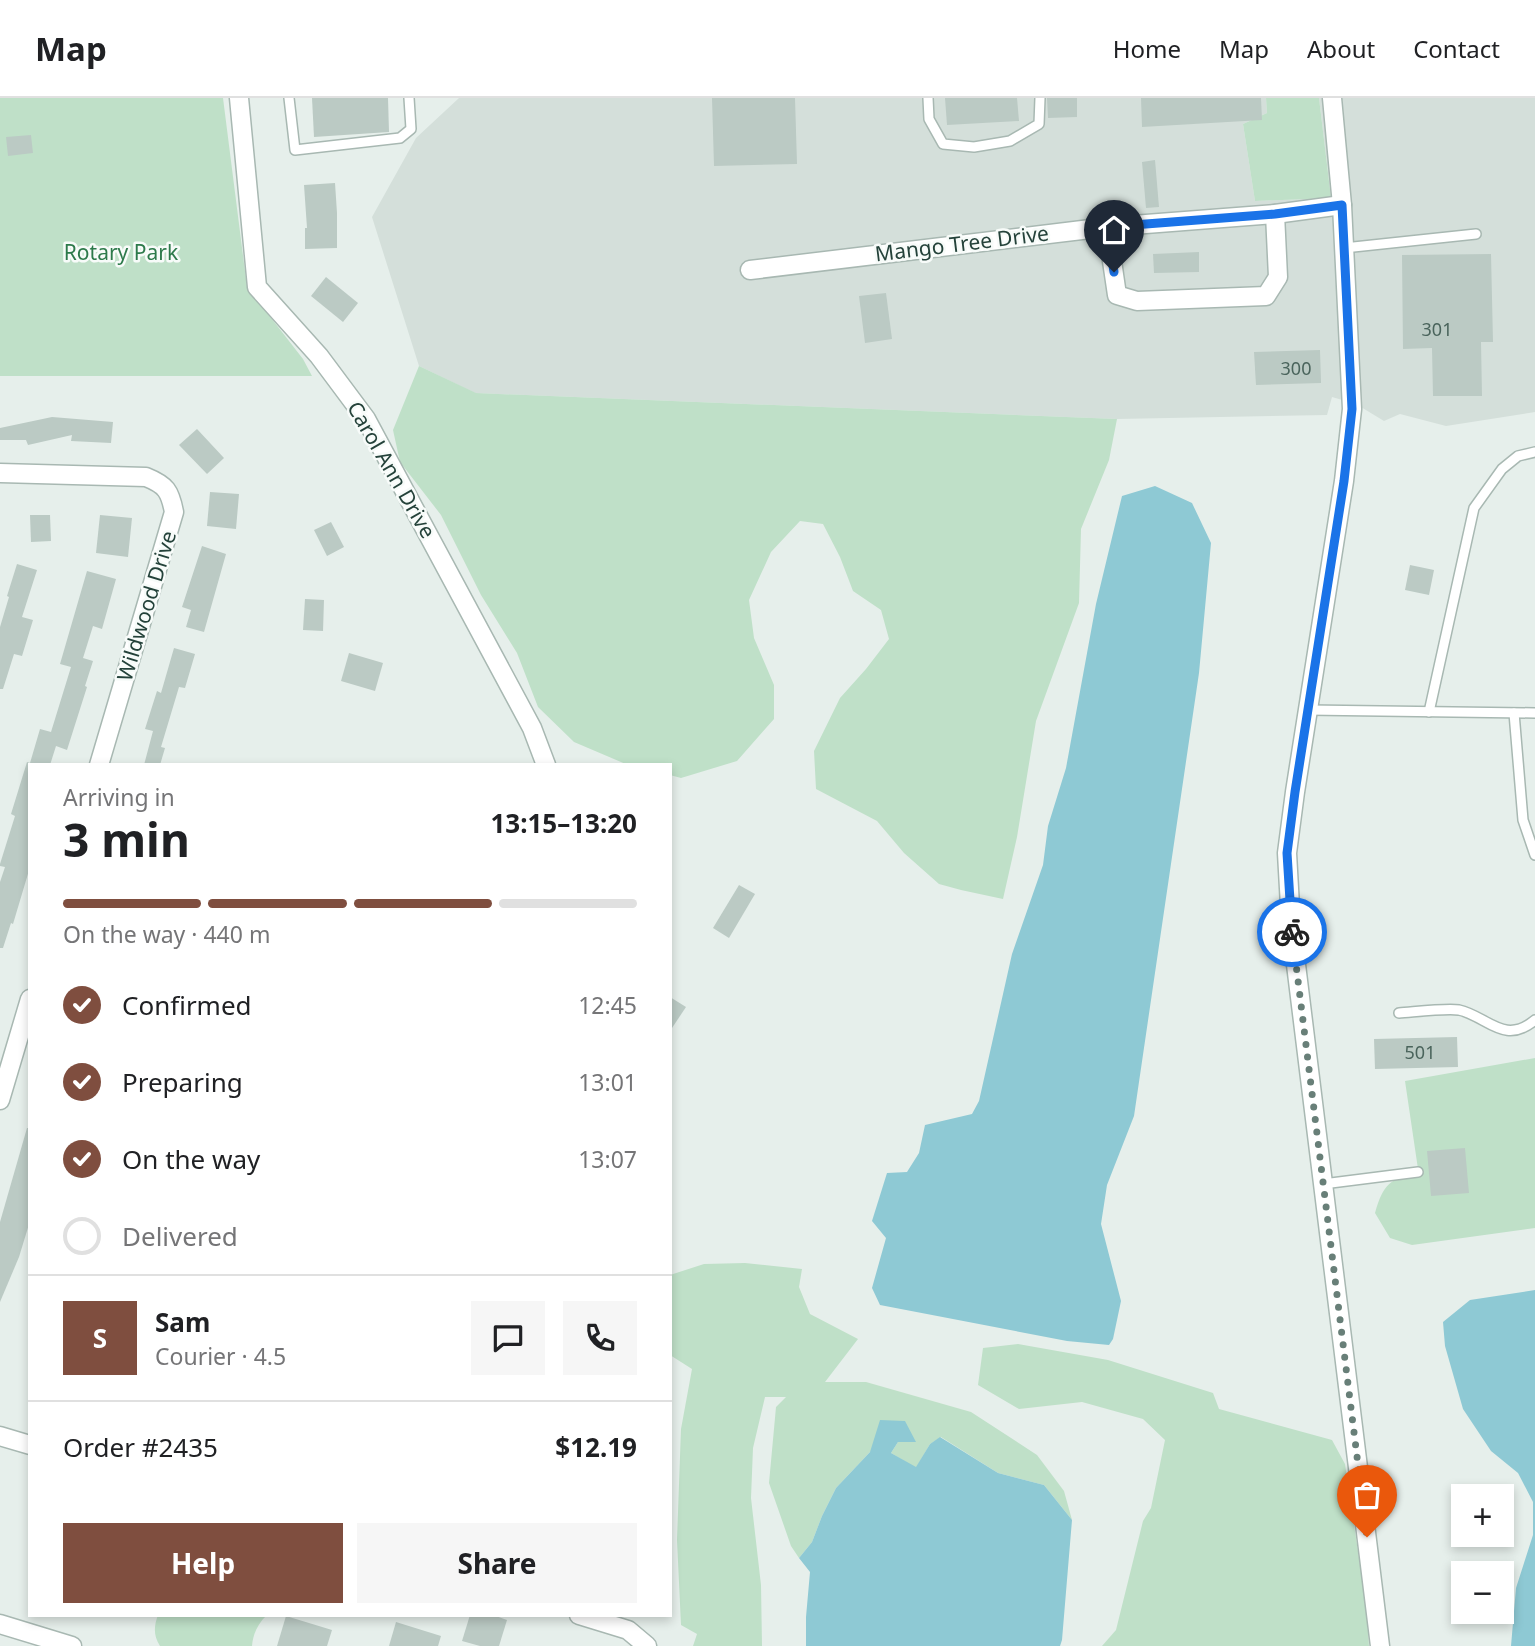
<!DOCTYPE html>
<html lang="en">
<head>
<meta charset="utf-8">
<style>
	body { margin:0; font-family:"Noto Sans",sans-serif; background:#f6f6f6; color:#202124; height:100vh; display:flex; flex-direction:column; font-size:26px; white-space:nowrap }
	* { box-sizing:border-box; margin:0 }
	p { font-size:23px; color:#757577 }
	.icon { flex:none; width:38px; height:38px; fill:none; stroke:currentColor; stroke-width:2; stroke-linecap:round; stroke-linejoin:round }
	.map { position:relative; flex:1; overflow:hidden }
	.sheet { position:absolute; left:28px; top:665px; width:644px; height:854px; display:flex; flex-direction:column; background:#fff; border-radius:0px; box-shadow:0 4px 10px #0003 }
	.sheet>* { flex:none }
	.controls { position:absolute; left:1451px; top:1386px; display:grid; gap:14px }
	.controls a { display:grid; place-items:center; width:63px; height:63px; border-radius:0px; background:#fff; box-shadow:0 4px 10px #0003; font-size:35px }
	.pin { position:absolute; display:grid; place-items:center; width:60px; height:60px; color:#fff; margin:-72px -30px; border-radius:50% 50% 50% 0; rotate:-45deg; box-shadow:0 0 7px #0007 }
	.pin .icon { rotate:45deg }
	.courier { position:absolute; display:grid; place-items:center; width:70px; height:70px; margin:-35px; border:5px solid #1a73e8; border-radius:50%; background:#fff; color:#222; box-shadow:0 2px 9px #0007 }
	.head em { font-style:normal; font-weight:700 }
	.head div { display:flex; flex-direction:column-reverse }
	.head { display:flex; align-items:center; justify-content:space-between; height:119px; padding:0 35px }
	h1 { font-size:46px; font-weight:700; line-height:52px }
	.bar { display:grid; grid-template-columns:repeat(4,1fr); gap:10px 7px; align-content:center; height:84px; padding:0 35px }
	.bar i { height:9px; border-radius:5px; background:#e0e0e0 }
	.bar .active { background:#7f4e3f }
	.bar p { grid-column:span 4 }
	.line { display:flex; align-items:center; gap:18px; padding:0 35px; border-top:2px solid #e0e0e0 }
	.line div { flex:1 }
	.round { display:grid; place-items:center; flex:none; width:74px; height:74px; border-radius:0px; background:#f6f6f6 }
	ol { padding:0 35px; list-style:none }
	li { display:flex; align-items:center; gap:21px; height:77px }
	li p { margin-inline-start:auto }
	li .icon { padding:7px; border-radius:50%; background:#7f4e3f; color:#fff; stroke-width:4 }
	li:last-child { color:#757577 }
	li i { width:38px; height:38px; border:4px solid #e0e0e0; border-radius:50% }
	.action { display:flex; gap:14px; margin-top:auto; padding:14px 35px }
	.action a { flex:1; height:80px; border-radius:0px; background:#7f4e3f; color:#fff; font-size:28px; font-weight:700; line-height:80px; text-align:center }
	.action a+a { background:#f6f6f6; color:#202124 }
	header { display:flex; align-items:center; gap:42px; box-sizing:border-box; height:98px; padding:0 35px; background:#fff; border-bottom:2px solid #e0e0e0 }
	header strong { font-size:33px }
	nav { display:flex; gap:38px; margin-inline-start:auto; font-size:24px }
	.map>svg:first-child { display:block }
</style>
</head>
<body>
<header>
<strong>Map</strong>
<nav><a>Home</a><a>Map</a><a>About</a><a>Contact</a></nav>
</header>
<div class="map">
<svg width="1535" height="1548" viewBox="0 0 1535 1548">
	<rect width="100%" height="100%" fill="#e6efeb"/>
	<polygon fill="#d4dfda" points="459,0 1266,0 1267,15 1243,26 1255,103 1331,100 1319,0 1535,0 1535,314 1446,328 1400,316 1384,323 1356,306 1332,299 1327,317 1117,321 475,295 419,268 372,119 416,40"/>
	<g fill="#bfe0c8">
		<polygon points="0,0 223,0 247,189 303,261 312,278 0,278"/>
		<polygon points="1266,0 1319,0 1331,100 1255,103 1243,26 1267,15"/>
		<polygon points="419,268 476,295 1117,321 1109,362 1081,431 1079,505 1036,623 1017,739 1003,801 961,792 939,786 904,755 877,723 816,691 814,653 840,600 866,571 889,541 881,512 853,493 840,459 823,426 800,423 771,454 749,502 754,540 774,587 774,621 737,663 681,680 670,677 670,667 628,667 574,644 538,609 517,555 481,497 441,417 400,364 393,332"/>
		<path d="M1535 960V1130L1412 1147 1390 1140 1375 1115C1384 1084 1389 1084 1418 1071L1405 983Z"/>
		<polygon points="745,1165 802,1171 799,1189 810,1216 858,1241 825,1284 866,1284 971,1314 1037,1357 1064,1393 1072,1422 1044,1387 998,1375 941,1339 930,1346 916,1370 891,1355 898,1344 905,1323 870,1354 836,1390 822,1418 812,1444 799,1460 791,1448 769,1385 776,1309 786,1299 765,1299 753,1350 751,1400 761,1487 762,1548 693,1548 697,1536 681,1527 677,1442 681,1331 692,1271 670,1257 670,1177 704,1166"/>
		<polygon points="1018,1246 1108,1262 1213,1295 1219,1311 1332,1342 1345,1366 1366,1507 1369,1548 1102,1548 1116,1532 1143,1423 1151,1410 1165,1342 1143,1321 1082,1304 1019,1311 978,1287 983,1250"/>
		<path d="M158 1517H267C258 1525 253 1536 252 1548H160C153 1537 154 1528 158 1517Z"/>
	</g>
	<g fill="#8ec9d4">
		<polygon points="1155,388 1192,405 1211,445 1199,575 1134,1018 1107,1087 1101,1126 1121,1203 1113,1241 1109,1247 1067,1243 880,1207 872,1190 886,1140 872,1123 887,1075 907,1074 919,1055 925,1027 972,1016 979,1003 1012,856 1043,767 1048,728 1066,670 1096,506 1122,398"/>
		<polygon points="1535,1192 1535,1548 1511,1548 1516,1490 1533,1437 1533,1404 1518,1375 1491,1353 1463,1311 1445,1248 1443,1224 1470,1202"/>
		<polygon points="880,1322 905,1323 916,1344 898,1344 891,1355 916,1369 930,1346 940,1339 998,1375 1044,1387 1072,1422 1062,1542 1060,1548 806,1548 806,1519 810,1474 799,1460 812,1444 822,1418 836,1390 870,1354"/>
	</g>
	<g fill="#bbcac4">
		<polygon points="312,0 388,0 389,34 314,39"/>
		<polygon points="712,0 795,0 797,66 714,68"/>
		<polygon points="945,0 1017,0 1019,23 947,27"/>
		<polygon points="1047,0 1077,0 1077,19 1048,20"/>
		<polygon points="1141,0 1261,0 1262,22 1142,29"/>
		<polygon points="31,37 33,55 8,58 6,39"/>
		<polygon points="1155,62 1159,109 1146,110 1142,64"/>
		<polygon points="335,85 337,115 337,150 305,151 305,130 307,130 304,87"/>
		<polygon points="1199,154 1199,174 1154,175 1153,156"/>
		<polygon points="1491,156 1493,244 1481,244 1482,298 1433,298 1432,250 1403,251 1402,157"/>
		<polygon points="326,179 358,205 343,224 311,198"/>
		<polygon points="886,195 892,241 865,245 859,198"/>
		<polygon points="1320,252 1321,285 1256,287 1254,254"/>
		<polygon points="52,319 113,324 111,345 71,343 72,337 28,347 26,342 0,342 0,330"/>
		<polygon points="197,331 224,360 207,376 179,347"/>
		<polygon points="210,394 239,396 236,431 207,428"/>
		<polygon points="30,417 50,417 51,443 31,444"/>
		<polygon points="100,417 132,420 128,459 96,455"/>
		<polygon points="331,424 344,449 327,458 314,432"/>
		<polygon points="202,448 226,456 204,534 186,529 191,512 182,509"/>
		<polygon points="17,466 37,472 22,519 33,522 22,558 14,556 3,591 0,591 0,529 9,499 7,498"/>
		<polygon points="1410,467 1434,472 1429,497 1405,492"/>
		<polygon points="87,473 116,481 102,531 93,528 83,560 93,563 85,588 87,589 67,652 56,648 50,667 30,667 30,769 13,826 11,825 3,850 0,850 0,784 5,769 0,768 0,766 15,718 11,716 27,664 30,665 40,631 51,634 71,569 60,566"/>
		<polygon points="305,501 324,502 323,533 303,532"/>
		<polygon points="174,550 195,556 185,590 179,589 161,649 165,650 160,667 144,667 153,633 145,631 157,593 161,595"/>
		<polygon points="349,555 383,565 375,593 341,583"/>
		<polygon points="739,787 755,796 729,840 713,830"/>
		<polygon points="670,899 686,909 670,933"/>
		<polygon points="1457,939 1458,969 1375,971 1374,941"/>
		<polygon points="27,1030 30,1030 30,1123 19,1159 0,1204 0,1124"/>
		<polygon points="1465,1050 1469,1095 1431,1098 1427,1053"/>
		<polygon points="470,1517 493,1517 507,1522 499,1548 480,1548 462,1543"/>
		<polygon points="286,1518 332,1532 327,1548 277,1548"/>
		<polygon points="396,1524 441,1538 438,1548 389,1548"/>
	</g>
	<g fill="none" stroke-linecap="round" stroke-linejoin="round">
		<defs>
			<g id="lane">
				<polyline points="289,0 295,52 400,40 411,31 409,0"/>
				<polyline points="928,0 929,21 943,46 974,49 1010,43 1039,26 1040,0"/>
				<polyline points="1344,150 1476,136"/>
				<polyline points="1308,612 1535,615"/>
				<polyline points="1429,614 1474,410 1502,371 1518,358 1535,354"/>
				<polyline points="1514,615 1523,722 1535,757"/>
				<path d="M1399 915C1414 914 1446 910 1459 912 1487 918 1504 948 1535 922"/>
				<polyline points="1323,1086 1418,1074"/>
			</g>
			<g id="street">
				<polyline points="239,0 257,189 319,258 366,321 532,630 546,667"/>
				<polyline points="1332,0 1342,107 1352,311 1344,383 1295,694 1287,755 1291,826 1380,1548"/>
				<polyline points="1107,129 1117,197 1137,203 1266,198 1278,179 1275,116"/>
				<polyline points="750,172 1107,129 1275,116 1342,107"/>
				<path d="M0 375 146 379C166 387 170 393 174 414L99 667"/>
				<polyline points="0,1002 30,901"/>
				<polyline points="0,1338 30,1347"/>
				<polyline points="579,1517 628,1532 647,1548"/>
				<polyline points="0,1526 72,1548"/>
			</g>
		</defs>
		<use href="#lane" stroke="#a8b8b2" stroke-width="12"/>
		<use href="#street" stroke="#a8b8b2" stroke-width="21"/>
		<use href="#lane" stroke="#fff" stroke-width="9"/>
		<use href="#street" stroke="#fff" stroke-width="18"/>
	</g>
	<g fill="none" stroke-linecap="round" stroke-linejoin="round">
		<polyline stroke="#687f78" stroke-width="7" stroke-dasharray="0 12.6" points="1292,834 1367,1439"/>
		<polyline stroke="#1a73e8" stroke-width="9" points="1114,174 1107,129 1275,116 1342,107 1352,311 1344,383 1295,694 1287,755 1292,834"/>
	</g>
	<g text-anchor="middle" stroke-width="5" stroke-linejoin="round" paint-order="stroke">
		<g font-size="18" fill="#4a645c">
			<text x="1437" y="238">301</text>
			<text x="1296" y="277">300</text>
			<text x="1420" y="961">501</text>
		</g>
		<g font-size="21" fill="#24423a" stroke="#f7fbf9">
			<text transform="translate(962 146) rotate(-7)" y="7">Mango Tree Drive</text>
			<text transform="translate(391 372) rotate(60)" y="7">Carol Ann Drive</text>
			<text transform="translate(147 508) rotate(-73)" y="7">Wildwood Drive</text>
		</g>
		<g font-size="21" fill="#2d7a4b" stroke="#f7fbf9">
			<text x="121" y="162">Rotary Park</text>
		</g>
	</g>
</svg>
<div class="controls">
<a>+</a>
<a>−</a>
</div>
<div class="pin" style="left:1367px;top:1439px;background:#ea580c"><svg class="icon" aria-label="bag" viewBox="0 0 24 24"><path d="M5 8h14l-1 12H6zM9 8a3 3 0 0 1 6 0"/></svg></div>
<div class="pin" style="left:1114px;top:174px;background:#1f2937"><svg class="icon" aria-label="home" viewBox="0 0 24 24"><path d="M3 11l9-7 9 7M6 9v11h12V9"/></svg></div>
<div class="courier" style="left:1292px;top:834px"><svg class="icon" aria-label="bike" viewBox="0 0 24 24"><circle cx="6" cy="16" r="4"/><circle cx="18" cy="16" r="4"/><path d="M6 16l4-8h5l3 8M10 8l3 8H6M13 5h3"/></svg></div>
<section class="sheet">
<div class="head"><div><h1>3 min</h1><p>Arriving in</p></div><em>13:15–13:20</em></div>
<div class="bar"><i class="active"></i><i class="active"></i><i class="active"></i><i></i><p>On the way · 440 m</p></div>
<ol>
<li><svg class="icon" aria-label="check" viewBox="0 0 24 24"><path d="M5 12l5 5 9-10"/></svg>Confirmed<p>12:45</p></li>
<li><svg class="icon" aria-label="check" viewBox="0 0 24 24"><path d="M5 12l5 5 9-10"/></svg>Preparing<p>13:01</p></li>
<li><svg class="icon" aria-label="check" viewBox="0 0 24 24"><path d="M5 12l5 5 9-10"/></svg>On the way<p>13:07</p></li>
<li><i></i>Delivered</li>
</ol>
<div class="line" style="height:126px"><b class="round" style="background:#7f4e3f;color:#fff">S</b><div><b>Sam</b><p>Courier · 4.5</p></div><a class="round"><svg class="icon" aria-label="chat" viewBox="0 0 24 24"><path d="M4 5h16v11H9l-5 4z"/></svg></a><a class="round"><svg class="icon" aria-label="phone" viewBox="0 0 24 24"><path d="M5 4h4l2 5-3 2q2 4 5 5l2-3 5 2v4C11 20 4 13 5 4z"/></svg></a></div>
<div class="line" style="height:91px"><div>Order #2435</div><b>$12.19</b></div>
<div class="action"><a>Help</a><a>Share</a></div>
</section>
</div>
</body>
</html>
